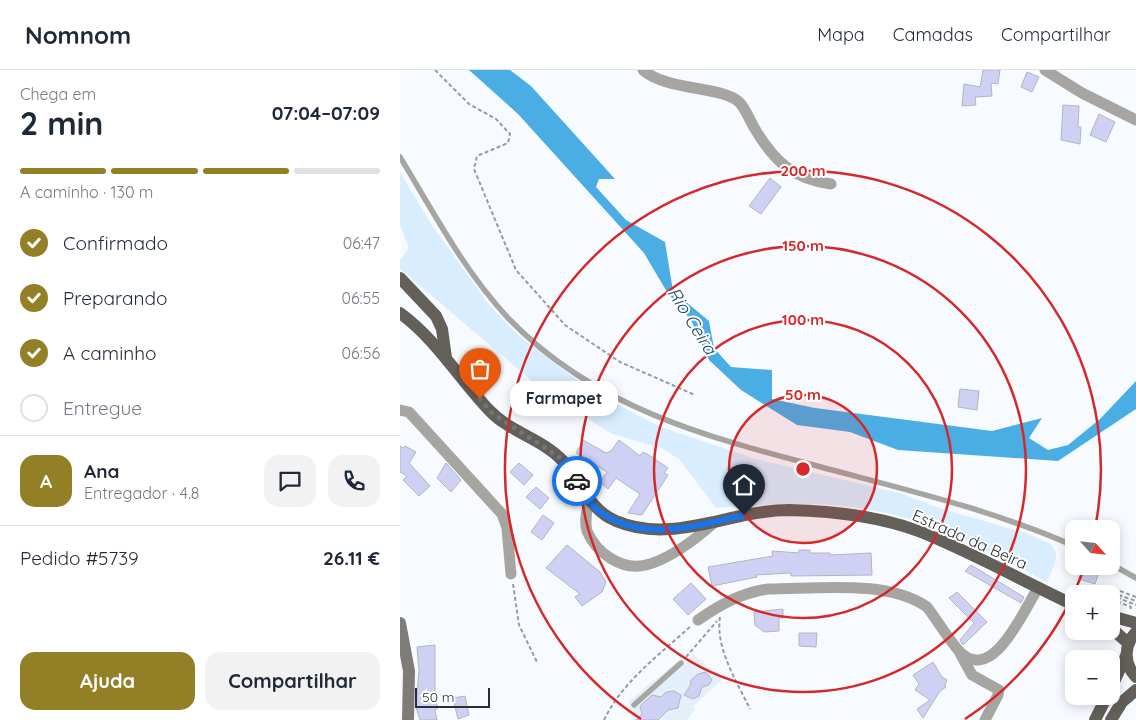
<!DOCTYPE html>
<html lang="pt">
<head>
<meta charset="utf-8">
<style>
	body { margin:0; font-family:Quicksand,sans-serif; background:#f2f2f3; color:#1f2937; height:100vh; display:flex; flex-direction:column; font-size:19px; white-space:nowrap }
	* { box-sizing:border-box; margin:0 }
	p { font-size:16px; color:#747a83 }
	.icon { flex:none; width:28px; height:28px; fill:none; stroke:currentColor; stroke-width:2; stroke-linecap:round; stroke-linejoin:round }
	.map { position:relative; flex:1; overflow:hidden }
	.panel { display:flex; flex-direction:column; background:#fff; width:400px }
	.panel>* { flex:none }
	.needle { width:32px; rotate:117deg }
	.buttons { position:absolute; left:665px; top:450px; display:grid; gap:10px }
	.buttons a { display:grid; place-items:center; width:55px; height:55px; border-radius:10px; background:#fff; box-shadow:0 2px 12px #0003; font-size:25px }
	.scale { position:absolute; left:15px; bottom:12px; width:75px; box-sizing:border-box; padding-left:5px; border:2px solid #2b2e30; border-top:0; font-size:14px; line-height:18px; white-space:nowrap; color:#2b2e30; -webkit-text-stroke:4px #fff; paint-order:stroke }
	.pin { position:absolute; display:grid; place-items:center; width:42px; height:42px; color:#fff; margin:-51px -21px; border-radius:50% 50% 50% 0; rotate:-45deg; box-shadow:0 0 5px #0007 }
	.pin .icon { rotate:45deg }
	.courier { position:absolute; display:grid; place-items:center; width:50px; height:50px; margin:-25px; border:4px solid #1a73e8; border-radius:50%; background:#fff; color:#222; box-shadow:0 1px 6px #0007 }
	.bubble { position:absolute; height:35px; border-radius:15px; background:#fff; box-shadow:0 2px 12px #0003; font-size:16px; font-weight:700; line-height:35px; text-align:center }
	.overview em { font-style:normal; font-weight:700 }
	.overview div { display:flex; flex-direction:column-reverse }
	.overview { display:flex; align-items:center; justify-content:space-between; height:85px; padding:0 20px }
	h1 { font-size:32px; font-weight:700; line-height:38px }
	.bar { display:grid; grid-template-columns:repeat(4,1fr); gap:8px 5px; align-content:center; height:60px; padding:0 20px }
	.bar i { height:6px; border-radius:4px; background:#e0e1e3 }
	.bar .selected { background:#937f26 }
	.bar p { grid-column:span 4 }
	.line { display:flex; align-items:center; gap:12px; padding:0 20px; border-top:1px solid #e0e1e3 }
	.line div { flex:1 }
	.round { display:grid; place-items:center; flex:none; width:52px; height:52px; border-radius:15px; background:#f2f2f3 }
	ol { padding:0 20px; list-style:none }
	li { display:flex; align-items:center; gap:15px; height:55px }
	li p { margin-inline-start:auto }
	li .icon { padding:5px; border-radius:50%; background:#937f26; color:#fff; stroke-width:4 }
	li:last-child { color:#747a83 }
	li i { width:28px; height:28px; border:2px solid #e0e1e3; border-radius:50% }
	.cta { display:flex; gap:10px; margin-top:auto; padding:10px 20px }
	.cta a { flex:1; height:58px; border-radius:15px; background:#937f26; color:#fff; font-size:20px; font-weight:700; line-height:58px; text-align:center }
	.cta a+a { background:#f2f2f3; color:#1f2937 }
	header { display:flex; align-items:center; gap:30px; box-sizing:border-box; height:70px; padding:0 25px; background:#fff; border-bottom:1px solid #e0e1e3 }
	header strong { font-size:24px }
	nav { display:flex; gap:28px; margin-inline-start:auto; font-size:18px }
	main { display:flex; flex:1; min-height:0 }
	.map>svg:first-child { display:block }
</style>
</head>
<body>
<header>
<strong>Nomnom</strong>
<nav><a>Mapa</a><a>Camadas</a><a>Compartilhar</a></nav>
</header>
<main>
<section class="panel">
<div class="overview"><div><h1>2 min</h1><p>Chega em</p></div><em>07:04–07:09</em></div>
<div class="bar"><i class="selected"></i><i class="selected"></i><i class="selected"></i><i></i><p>A caminho · 130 m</p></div>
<ol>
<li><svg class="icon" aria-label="check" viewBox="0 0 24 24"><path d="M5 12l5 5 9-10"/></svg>Confirmado<p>06:47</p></li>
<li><svg class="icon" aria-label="check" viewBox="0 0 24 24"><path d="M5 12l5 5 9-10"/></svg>Preparando<p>06:55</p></li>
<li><svg class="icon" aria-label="check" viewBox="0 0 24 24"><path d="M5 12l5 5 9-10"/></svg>A caminho<p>06:56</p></li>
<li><i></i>Entregue</li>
</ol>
<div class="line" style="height:90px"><b class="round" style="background:#937f26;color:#fff">A</b><div><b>Ana</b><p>Entregador · 4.8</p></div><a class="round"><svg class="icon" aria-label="chat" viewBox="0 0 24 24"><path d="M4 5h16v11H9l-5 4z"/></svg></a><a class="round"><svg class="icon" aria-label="phone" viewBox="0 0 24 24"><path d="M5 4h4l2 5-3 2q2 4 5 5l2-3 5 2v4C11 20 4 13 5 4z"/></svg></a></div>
<div class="line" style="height:65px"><div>Pedido #5739</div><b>26.11 €</b></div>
<div class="cta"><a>Ajuda</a><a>Compartilhar</a></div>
</section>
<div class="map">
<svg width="736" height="650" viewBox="0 0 736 650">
	<rect width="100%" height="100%" fill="#f7fbff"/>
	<polygon fill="#e4f0f9" points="293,584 322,610 293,636 295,639 287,650 233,650 229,631 278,591 284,595"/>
	<path fill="#d8eefe" d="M0 102 31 154 90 236 117 264 191 321 261 357 356 389 503 424 539 438 626 463 651 474 656 483 655 494 647 512C597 487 545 456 490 444 433 430 374 433 316 438L279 389 261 378 212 364 144 321 0 199V190L9 178 0 155Z"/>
	<polygon fill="#4aaee5" points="69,0 110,0 131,16 215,109 199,109 196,117 226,150 265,172 273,221 309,251 314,278 331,297 372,300 372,329 415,338 592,361 642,348 629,368 648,380 668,375 700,349 736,311 736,339 658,391 498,380 450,362 397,355 341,320 309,290 291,250 267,222 244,183 118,44"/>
	<g fill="#cfd1f4" stroke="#b4b5bd">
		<polygon points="583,0 600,0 598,14 591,13 592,26 575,27 576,35 562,36 564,14 580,17"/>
		<polygon points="627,2 639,7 632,22 621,17"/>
		<polygon points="663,35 679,36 678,57 681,57 680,74 661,70"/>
		<polygon points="699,44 715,52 706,72 690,65"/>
		<polygon points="370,108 381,117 361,144 349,136"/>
		<polygon points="81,285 96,302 84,312 82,309 77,313 63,297"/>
		<polygon points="560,319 579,321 577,340 558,337"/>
		<polygon points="183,370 206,383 211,381 219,370 240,386 243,382 249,385 268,398 264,403 268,405 242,445 228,443 240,424 216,408 208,419 200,412 207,402 176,383"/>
		<polygon points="0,376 4,378 5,376 16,382 9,393 30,416 19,426 3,410 7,406 0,402"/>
		<polygon points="46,393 61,410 51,422 37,408"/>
		<polygon points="119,393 133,405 124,415 110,402"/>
		<polygon points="136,417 149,428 140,439 126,427"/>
		<polygon points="143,445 154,453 142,470 131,462"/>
		<polygon points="167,475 200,502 206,512 202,522 182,536 175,527 180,524 146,498"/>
		<polygon points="399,480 410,480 410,483 430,483 430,485 471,483 472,505 391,506 391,503 356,505 357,507 312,516 308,497 373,486 372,481 399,483"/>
		<polygon points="571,495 624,527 621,533 565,501"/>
		<polygon points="683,497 699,502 695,514 679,509"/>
		<polygon points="291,513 306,529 288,545 273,529"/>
		<polygon points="557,522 587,552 563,575 560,570 574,553 549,528"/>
		<polygon points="383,539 383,548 379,548 379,561 364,562 355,555 354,542"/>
		<polygon points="399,563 417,563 416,577 399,576"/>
		<polygon points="35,575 35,628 38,638 35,640 37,650 20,650 16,637 19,600 17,577"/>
		<polygon points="533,592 542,607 547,610 545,615 546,617 540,621 523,648 517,639 530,630 515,620 519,614 513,605"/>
		<polygon points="306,602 312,610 309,615 302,617 299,626 293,629 284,625 290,616 291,610 298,604"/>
		<polygon points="274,621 281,625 278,638 268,640 258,650 236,650 242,644 240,636 252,625 261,627 266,622"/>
		<polygon points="65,626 69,645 58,649 53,628"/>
	</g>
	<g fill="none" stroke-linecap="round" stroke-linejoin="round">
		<g stroke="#989c9f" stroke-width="2" stroke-dasharray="4 2.5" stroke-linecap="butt">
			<polyline points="35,0 69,34 96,49 110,64 108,73 77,86 74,99 116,200 165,255 220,292 295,325"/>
			<polyline points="113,514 119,555 137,592"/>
			<polyline points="711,525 736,535"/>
			<polyline points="736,527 712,518 710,522 736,531"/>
			<polyline points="711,529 731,537 730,540"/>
			<path d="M320 547C315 578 337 612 350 639"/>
			<polyline points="286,587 317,551"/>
			<path d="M204 650C222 612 260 584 291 556"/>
		</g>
		<g stroke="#a7a5a1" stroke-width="5.5">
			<path d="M0 87C34 143 64 201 109 249 195 338 306 367 421 397 507 420 593 440 674 476"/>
			<polyline points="711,494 736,508"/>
			<polyline points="234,635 281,593"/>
		</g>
		<g stroke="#a7a5a1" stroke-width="11">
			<path d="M243 0C267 21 322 16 339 32 346 39 350 51 355 59 374 91 393 109 431 114"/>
			<polyline points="645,0 682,23 736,50"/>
			<polyline points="0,340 9,342 102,444 107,458 111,504"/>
			<path d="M189 430C187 440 184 451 187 461 196 483 222 501 246 495 270 489 297 468 315 452"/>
			<path d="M298 550C321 534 341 523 368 519 416 519 487 509 527 537 537 550 549 570 559 581 592 616 624 540 638 518"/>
			<polyline points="560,583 572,605 599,620 598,625 585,650"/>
		</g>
		<polyline stroke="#7f7b77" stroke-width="12" points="0,553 9,601 8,650"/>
		<g stroke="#635f59" stroke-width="12">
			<polyline points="0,208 36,246 42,259 46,288"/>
			<path d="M0 243C36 269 60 310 90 341 110 362 142 369 162 390 182 410 187 439 216 451 273 475 330 440 389 440 433 441 480 446 521 462 573 483 623 511 674 535"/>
			<polyline points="711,546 736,553"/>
			<polyline points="711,558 728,573"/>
			<path d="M736 562C724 575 723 593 736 607"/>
			<polyline points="711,618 726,586"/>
			<polyline points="695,650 707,626"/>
			<polyline points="711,650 722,632 736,620"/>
		</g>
	</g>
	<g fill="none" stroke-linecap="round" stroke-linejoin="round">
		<polyline stroke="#727678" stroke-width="5" stroke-dasharray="0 9" points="80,329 92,343 162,389 177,411"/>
		<path stroke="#1a73e8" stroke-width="6" d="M177 411C183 421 189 434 199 441 242 473 297 456 344 445"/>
	</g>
	<circle cx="403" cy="399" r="74" fill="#d62828" fill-opacity=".12"/>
	<g fill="none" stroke="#d62828" stroke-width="2.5">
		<circle cx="403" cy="399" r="74"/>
		<circle cx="403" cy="399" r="149"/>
		<circle cx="403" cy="399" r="223"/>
		<path d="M684 498A298 298 0 0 1 565 649M241 649A298 298 0 1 1 695 458"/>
	</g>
	<g text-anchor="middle" stroke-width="4" stroke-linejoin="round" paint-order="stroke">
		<g font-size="16" fill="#2b2e30" stroke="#fff">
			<text transform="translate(570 469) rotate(24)" y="6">Estrada da Beira</text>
		</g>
		<g font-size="18" font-style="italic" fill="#224c63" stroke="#fff">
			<text transform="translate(292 251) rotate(58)" y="6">Rio Ceira</text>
		</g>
	</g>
	<circle cx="403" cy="399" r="8" fill="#d62828" stroke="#fff" stroke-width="2.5"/>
	<g font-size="15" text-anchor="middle" font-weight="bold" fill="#d62828" stroke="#fff" stroke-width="4" stroke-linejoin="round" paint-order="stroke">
		<text x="403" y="106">200 m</text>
		<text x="403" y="181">150 m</text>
		<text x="403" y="255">100 m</text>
		<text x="403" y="330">50 m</text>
	</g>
</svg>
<div class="buttons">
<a><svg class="needle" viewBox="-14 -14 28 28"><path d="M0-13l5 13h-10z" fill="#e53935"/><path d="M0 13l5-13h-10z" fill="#747a83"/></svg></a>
<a>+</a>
<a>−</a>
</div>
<div class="scale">50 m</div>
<div class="pin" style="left:80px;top:329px;background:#ea580c"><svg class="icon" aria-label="bag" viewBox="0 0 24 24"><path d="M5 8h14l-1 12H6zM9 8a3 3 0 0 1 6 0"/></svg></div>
<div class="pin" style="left:344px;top:445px;background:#1f2937"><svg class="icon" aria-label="home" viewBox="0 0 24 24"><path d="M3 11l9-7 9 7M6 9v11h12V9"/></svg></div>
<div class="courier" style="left:177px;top:411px"><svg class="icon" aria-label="car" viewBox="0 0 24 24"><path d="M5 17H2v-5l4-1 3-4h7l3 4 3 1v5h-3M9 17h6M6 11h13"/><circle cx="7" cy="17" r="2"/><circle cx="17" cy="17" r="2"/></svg></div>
<div class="bubble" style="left:110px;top:311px;width:108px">Farmapet</div>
</div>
</main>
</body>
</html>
